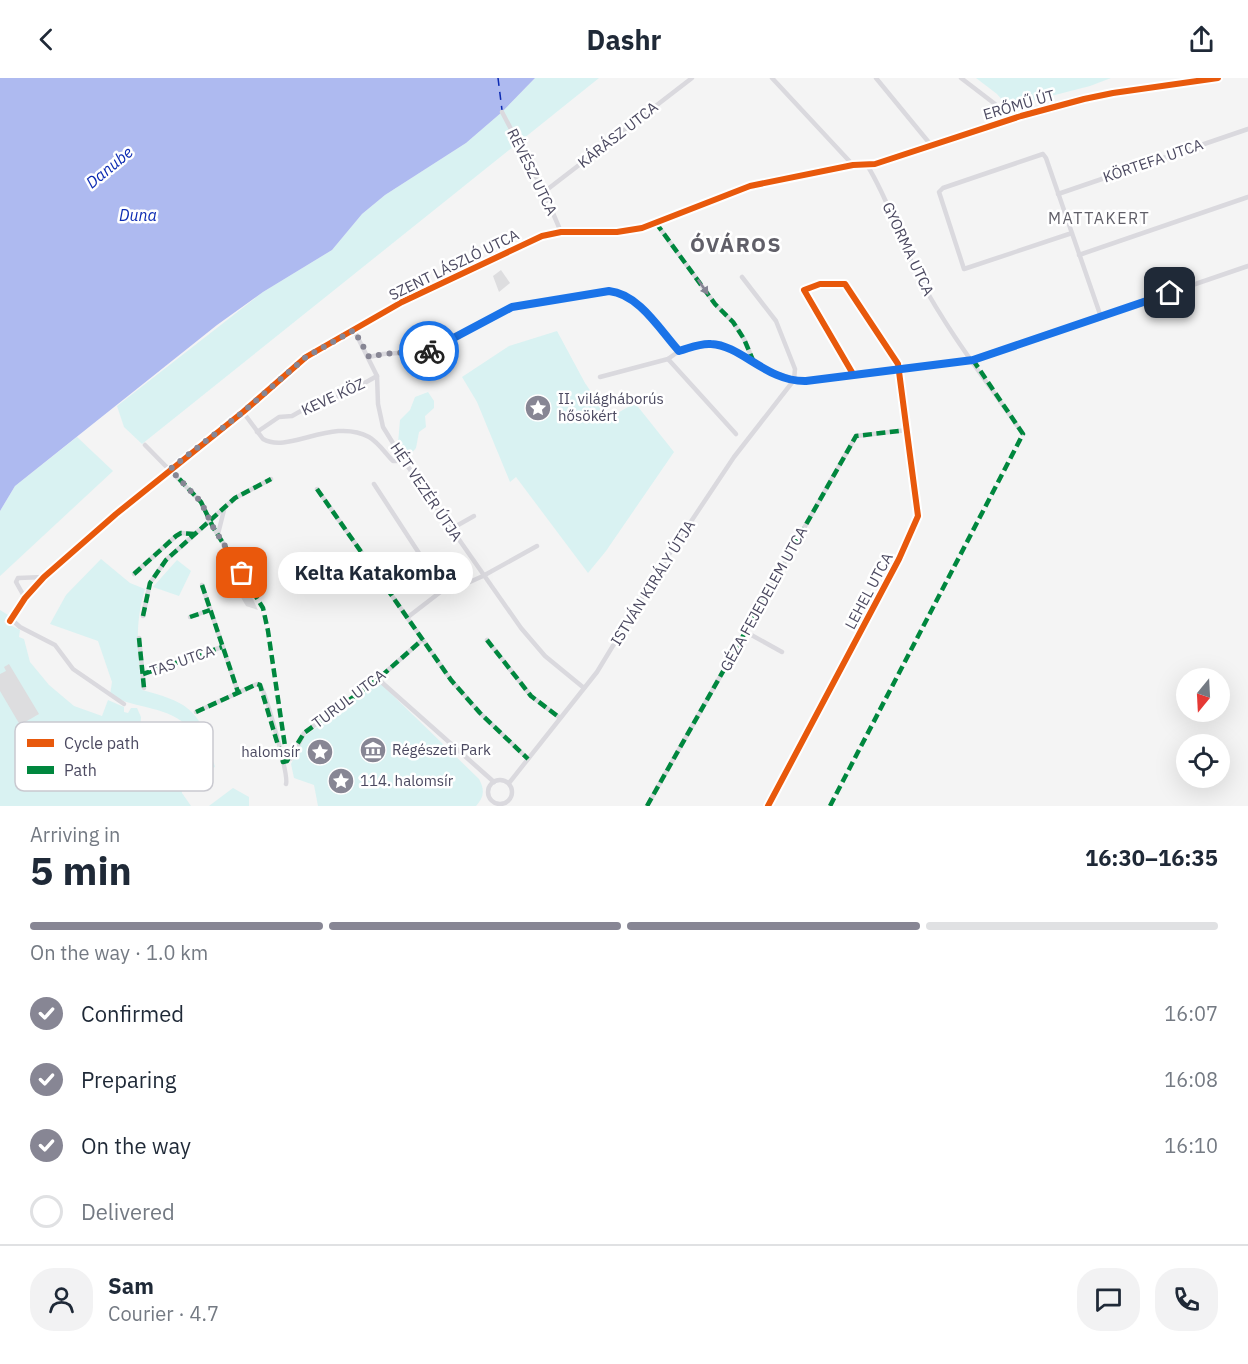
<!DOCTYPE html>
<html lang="en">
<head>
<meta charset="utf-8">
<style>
	body { margin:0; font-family:"IBM Plex Sans",sans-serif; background:#f2f2f3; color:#1f2937; height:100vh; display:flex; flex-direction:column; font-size:22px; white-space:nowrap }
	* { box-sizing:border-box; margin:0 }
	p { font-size:20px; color:#747a83 }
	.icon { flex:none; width:33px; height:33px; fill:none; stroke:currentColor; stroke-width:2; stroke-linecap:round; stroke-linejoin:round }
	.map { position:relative; height:728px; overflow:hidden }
	.drawer { display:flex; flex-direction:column; background:#fff; flex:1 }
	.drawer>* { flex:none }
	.needle { width:39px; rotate:198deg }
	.fabs { position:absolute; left:1176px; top:590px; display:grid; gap:12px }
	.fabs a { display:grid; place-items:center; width:54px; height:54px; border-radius:50%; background:#fff; box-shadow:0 6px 24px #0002; font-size:30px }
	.pin { position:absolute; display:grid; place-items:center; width:51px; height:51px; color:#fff; margin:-26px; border-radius:12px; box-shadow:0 3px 9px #0006 }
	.courier { position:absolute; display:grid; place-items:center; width:60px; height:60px; margin:-30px; border:4px solid #1a73e8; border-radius:50%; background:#fff; color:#222; box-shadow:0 2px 8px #0007 }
	.bubble { position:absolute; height:42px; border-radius:21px; background:#fff; box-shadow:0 6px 24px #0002; font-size:20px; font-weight:800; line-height:42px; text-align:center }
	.overview em { font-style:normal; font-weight:800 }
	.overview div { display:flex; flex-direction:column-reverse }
	.overview { display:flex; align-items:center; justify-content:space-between; height:102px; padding:0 30px }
	h1 { font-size:39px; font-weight:800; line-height:45px }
	.bar { display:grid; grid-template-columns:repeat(4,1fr); gap:9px 6px; align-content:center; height:72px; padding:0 30px }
	.bar i { height:8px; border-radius:4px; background:#e0e1e3 }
	.bar .on { background:#878694 }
	.bar p { grid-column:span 4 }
	.line { display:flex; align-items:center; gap:15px; padding:0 30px; border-top:2px solid #e0e1e3 }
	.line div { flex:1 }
	.round { display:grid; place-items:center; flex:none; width:63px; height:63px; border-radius:24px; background:#f2f2f3 }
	ol { padding:0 30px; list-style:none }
	li { display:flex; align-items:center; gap:18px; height:66px }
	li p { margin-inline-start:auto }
	li .icon { padding:6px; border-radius:50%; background:#878694; color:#fff; stroke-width:4 }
	li:last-child { color:#747a83 }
	li i { width:33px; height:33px; border:3px solid #e0e1e3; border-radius:50% }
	header { display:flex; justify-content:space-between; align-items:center; height:78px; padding:0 30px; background:#fff; font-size:27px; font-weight:800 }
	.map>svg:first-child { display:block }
</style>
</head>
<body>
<header><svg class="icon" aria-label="back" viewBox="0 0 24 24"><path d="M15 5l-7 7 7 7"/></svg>Dashr<svg class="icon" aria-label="share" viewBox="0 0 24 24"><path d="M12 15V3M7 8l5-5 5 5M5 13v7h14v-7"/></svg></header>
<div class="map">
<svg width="1248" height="728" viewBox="0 0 1248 728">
	<rect width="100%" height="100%" fill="#f4f4f4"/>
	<g fill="#d9f2f2">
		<polygon points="535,0 599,0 142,366 124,349 117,328 263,214 332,172 362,136 385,117 466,65 502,34"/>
		<polygon points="976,0 1111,0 1090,8 1008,29 997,16"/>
		<polygon points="557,253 585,305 609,340 635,325 674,374 606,473 588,495 516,399 510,404 477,324 462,299 509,268"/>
		<polygon points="428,314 434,323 434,330 425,338 426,349 419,354 416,370 408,379 398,365 400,342 410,332 415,319"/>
		<polygon points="77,359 113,393 0,498 0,433 15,408"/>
		<path d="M101 481 130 505 145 511C134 547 138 575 142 612 183 623 202 630 210 676 211 680 214 684 215 689L212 690 199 677H194L180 691 182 715 191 728H0V532L8 537 4 544 20 552 19 559 24 561 30 584 49 607 74 628 102 638 108 622 124 629V634L128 635 131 630H137L141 639 140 652 147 654 148 661 190 651C169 627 137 632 110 617L112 604 98 563 50 546 66 517Z"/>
		<polygon points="177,482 191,493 179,518 153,509"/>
		<path d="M379 604 479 701C485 712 484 719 476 728H318L314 707 294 700 291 686 304 659Z"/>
		<polygon points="233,710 249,719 249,728 209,728"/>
	</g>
	<polygon fill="#aebaf0" points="0,0 535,0 502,34 466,65 385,117 362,136 332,172 263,214 217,247 15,408 0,433"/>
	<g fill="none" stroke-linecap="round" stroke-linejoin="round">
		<polyline stroke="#0c2bb2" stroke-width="1.5" stroke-dasharray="8 6" stroke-linecap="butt" points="498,0 502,32"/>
	</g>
	<g fill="#dddddf">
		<polygon points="501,192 510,205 499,214 493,198"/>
		<polygon points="247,509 258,532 246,528 239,516"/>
		<polygon points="9,586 39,636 20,647 0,613 0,596 6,593 4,589"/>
	</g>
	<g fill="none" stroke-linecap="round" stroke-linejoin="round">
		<g stroke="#dad9de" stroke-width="4.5">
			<polyline points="772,0 853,87"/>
			<polyline points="876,0 931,67"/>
			<polyline points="961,0 995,26 1009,42"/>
			<polyline points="502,34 544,114 561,154"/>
			<path d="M867 87C890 124 901 165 921 203 950 257 989 306 1023 356"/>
			<polyline points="544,114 692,0"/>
			<polyline points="1058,116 1248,51"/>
			<polyline points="656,145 715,226 733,244 744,261 755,287"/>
			<polyline points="1072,155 964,191 939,114 943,110 1043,76 1046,80 1101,239"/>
			<polyline points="1079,177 1248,119"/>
			<polyline points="354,252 377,298 378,326 383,349 404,383 521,550 545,578 584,610"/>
			<path d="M369 279 383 276 430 273 512 229 609 212C639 217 660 252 679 273"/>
			<polyline points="668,281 736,356"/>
			<polyline points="600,299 668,281 679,273 704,266 724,268 763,291 799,303 973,282 1248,188"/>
			<path d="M243 334 263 361C289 376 332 339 369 359 378 364 386 376 393 383H404"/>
			<polyline points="257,354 279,339 292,338 308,329 345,316 377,298"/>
			<polyline points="145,367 201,424 213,449 242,495"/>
			<polyline points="374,406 443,512"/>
			<polyline points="317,411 451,602 480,635 528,681"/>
			<polyline points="451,451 474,438"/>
			<polyline points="218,456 224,432"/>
			<polyline points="134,496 176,458 181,455 194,456"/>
			<polyline points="310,496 365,478"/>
			<polyline points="202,507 238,614"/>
			<polyline points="25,520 16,504 18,500 44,499"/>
			<polyline points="143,538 150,505 166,482 235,420 271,401"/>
			<polyline points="190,539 210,532"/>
			<polyline points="408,539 443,512 452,512 483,498 537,468"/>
			<polyline points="11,541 20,549 55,567 73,591 124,626"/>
			<polyline points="746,554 782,574"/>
			<polyline points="139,560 144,610"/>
			<polyline points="487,562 531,618 560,640"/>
			<polyline points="143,596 222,569"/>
			<polyline points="378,601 494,704"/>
			<path d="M196 634 257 606 260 607C266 615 289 698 286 706"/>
			<polyline points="283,684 292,680 304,655 378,601 422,562"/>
			<circle cx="500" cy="714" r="12"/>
			<polyline points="509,705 597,594 662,487 734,379 794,302 795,291 776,243 742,199"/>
			<polyline points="647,728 856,358 907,352"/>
			<polyline points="768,728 899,481 918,438 898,286 845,206 820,206 804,212 853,296"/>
		</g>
		<polyline stroke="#dad9de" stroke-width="6" points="10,543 25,520 44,499 116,436 243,334 306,279 402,224 542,158 561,154 617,154 642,150 750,108 853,87 875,86 1021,38 1084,21 1113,15 1218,0"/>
		<g stroke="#00873e" stroke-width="4.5" stroke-dasharray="9 4.5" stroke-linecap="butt">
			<polyline points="656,145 715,226 733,244 744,261 755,287"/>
			<polyline points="170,391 201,424 213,449 263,530 268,553 286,675"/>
			<polyline points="317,411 451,602 480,635 528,681"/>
			<polyline points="134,496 176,458 181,455 194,456"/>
			<polyline points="310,496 365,478"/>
			<polyline points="202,507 238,614"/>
			<polyline points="143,538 150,505 166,482 235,420 271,401"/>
			<polyline points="190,539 210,532"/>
			<polyline points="139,560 144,610"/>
			<polyline points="487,562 531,618 560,640"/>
			<polyline points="143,596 222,569"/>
			<polyline points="196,634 257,606 260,607 283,684 287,683 304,655 378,601 422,562"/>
			<polyline points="647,728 856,358 907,352"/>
			<polyline points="830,728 1023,356 973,282"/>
		</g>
		<defs>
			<g id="cycleway">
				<polyline points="10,543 25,520 44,499 116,436 243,334 306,279 402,224 542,158 561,154 617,154 642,150 750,108 853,87 875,86 1021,38 1084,21 1113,15 1218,0"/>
				<polyline points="768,728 899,481 918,438 898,286 845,206 820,206 804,212 853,296"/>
			</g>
		</defs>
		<use href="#cycleway" stroke="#fff" stroke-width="10"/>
		<use href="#cycleway" stroke="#e8590c" stroke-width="6"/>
	</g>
	<defs><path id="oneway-solid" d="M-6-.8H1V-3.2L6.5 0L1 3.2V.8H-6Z" transform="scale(1.5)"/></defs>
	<use fill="#858393" href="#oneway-solid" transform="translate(703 209) rotate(56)"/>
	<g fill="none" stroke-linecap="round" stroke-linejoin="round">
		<polyline stroke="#878694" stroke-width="6" stroke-dasharray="0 10.8" points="242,495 213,449 201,424 170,391 243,334 306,279 354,252 369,279 383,276 429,273"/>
		<path stroke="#1a73e8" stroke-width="8" d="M429 273 512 229 609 213C639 216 660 252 679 273 690 270 700 265 711 266 741 267 767 304 806 303L973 282 1170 215"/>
	</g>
	<defs>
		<symbol id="sight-disc" viewBox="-11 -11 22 22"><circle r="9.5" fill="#878694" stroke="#fff"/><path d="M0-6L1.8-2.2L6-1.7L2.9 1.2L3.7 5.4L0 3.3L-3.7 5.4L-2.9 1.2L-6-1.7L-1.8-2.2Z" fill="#fff"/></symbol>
		<symbol id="museum-disc" viewBox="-11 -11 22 22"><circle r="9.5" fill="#878694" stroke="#fff"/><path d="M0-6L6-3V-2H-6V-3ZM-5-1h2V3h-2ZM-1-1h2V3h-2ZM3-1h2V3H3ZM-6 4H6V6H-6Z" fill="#fff"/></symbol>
	</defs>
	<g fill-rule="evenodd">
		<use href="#sight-disc" x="523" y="315" width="30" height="30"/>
		<use href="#museum-disc" x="358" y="657" width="30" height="30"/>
		<use href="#sight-disc" x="305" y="659" width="30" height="30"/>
		<use href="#sight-disc" x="326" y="688" width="30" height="30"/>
	</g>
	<g text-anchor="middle" stroke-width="5" stroke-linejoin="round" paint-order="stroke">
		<g font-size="15" fill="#4c4a61" stroke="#fff">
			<text transform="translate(1019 27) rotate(-16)" y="5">ERŐMŰ ÚT</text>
			<text transform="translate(618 57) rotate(-38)" y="5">KÁRÁSZ UTCA</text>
			<text transform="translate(1153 83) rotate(-19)" y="5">KÖRTEFA UTCA</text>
			<text transform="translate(532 94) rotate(64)" y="5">RÉVÉSZ UTCA</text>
			<text transform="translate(908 171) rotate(65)" y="5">GYORMA UTCA</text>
			<text transform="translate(454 187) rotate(-26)" y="5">SZENT LÁSZLÓ UTCA</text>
			<text transform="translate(333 319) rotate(-25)" y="5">KEVE KÖZ</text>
			<text transform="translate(426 414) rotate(56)" y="5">HÉT VEZÉR ÚTJA</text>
			<text transform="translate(653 505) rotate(-58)" y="5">ISTVÁN KIRÁLY ÚTJA</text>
			<text transform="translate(869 513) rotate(-62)" y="5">LEHEL UTCA</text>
			<text transform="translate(764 521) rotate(-61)" y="5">GÉZA FEJEDELEM UTCA</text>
			<text transform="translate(182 583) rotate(-19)" y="5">TAS UTCA</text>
			<text transform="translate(349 621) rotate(-37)" y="5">TURUL UTCA</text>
		</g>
		<g font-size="15" fill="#4c4a61" stroke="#fff" text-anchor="start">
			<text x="558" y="326">II. világháborús<tspan x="558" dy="17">hősökért</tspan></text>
			<text x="392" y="677">Régészeti Park</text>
			<text x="300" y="679" text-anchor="end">halomsír</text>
			<text x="360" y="708">114. halomsír</text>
		</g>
		<g font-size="16" font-style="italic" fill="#0c2bb2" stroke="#fff">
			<text transform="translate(109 89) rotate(-40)" y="6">Danube</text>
			<text x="138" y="143">Duna</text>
		</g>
		<g font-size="16" letter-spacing="1.5" fill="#605f68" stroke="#fff">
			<text x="1099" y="146">MATTAKERT</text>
		</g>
		<g font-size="21" font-weight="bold" letter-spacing="1.5" fill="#605f68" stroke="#fff">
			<text x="736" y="174">ÓVÁROS</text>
		</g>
	</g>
	<rect x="15" y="644" width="198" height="69" rx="9" fill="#fff" stroke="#c9c9d0" stroke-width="1.5"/>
	<rect x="27" y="661" width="27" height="8" fill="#e8590c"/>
	<rect x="27" y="688" width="27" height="8" fill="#00873e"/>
	<g font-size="16" fill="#4c4a61">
		<text x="64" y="671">Cycle path</text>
		<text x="64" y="698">Path</text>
	</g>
</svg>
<div class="fabs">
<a><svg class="needle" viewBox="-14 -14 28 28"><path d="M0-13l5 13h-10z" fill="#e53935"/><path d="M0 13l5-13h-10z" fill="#747a83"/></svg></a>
<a><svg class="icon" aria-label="locate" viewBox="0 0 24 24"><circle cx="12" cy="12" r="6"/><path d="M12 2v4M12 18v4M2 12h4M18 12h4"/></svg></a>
</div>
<div class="pin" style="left:242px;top:495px;background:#ea580c"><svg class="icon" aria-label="bag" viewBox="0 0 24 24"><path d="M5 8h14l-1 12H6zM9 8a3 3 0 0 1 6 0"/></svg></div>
<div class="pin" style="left:1170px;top:215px;background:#1f2937"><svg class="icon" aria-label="home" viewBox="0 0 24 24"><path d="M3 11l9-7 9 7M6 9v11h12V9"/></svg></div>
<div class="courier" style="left:429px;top:273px"><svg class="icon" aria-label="bike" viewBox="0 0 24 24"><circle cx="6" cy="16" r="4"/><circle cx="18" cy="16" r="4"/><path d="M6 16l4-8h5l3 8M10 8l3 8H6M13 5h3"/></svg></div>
<div class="bubble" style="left:278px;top:474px;width:195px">Kelta Katakomba</div>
</div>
<section class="drawer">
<div class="overview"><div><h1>5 min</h1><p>Arriving in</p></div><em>16:30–16:35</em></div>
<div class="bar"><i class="on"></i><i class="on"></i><i class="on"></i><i></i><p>On the way · 1.0 km</p></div>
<ol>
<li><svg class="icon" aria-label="check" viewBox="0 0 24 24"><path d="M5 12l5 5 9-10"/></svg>Confirmed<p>16:07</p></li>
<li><svg class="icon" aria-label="check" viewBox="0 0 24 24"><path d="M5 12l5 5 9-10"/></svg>Preparing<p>16:08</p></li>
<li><svg class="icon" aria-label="check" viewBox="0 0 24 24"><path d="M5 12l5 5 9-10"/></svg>On the way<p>16:10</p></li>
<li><i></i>Delivered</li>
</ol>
<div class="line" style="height:108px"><a class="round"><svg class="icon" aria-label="person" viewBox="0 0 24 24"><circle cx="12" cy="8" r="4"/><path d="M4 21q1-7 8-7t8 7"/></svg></a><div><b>Sam</b><p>Courier · 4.7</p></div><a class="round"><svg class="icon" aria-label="chat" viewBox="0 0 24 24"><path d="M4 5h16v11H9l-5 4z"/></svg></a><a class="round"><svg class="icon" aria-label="phone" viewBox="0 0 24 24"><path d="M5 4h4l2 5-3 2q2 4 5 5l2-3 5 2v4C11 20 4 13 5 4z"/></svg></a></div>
</section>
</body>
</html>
